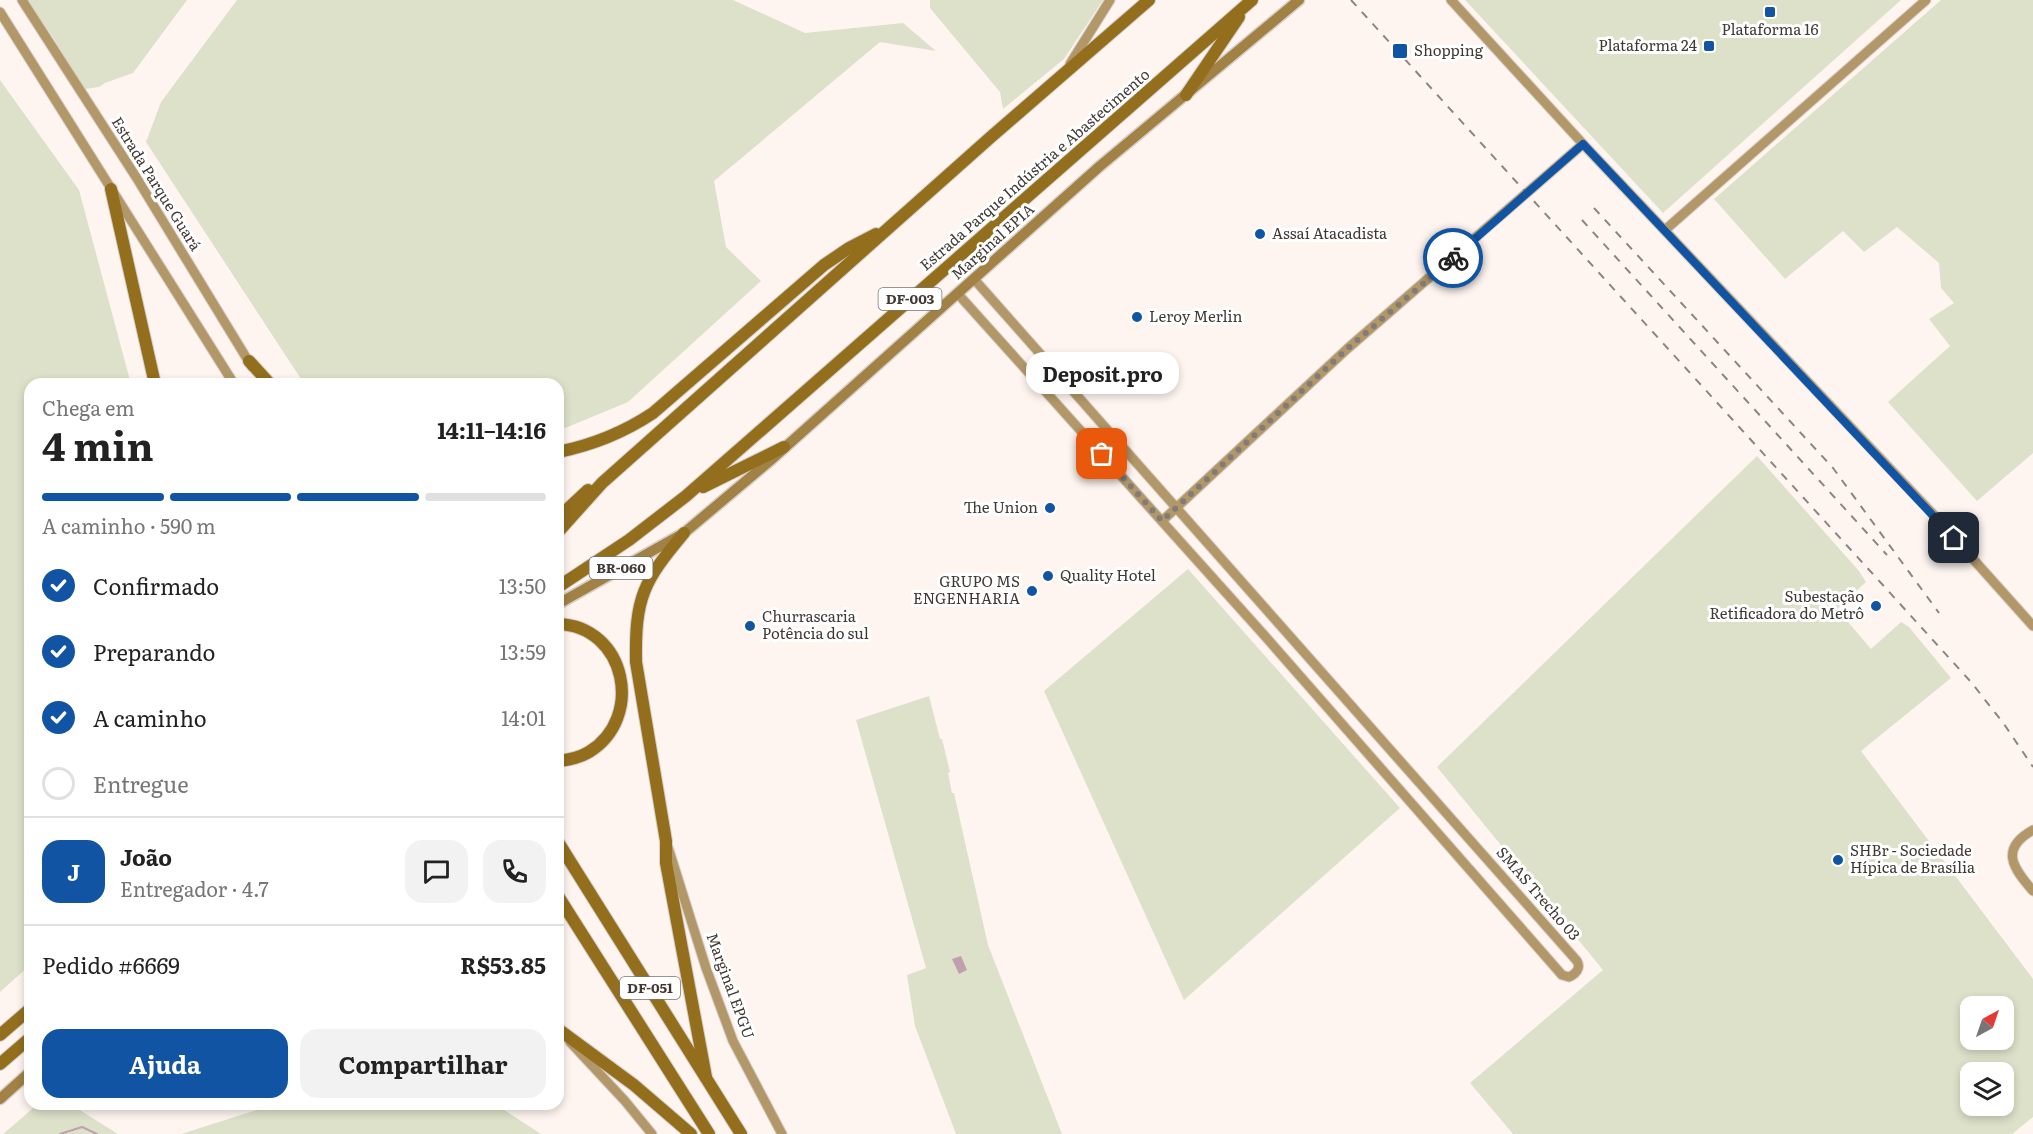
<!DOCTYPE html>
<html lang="pt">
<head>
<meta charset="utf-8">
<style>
	body { margin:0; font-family:Literata,serif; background:#f2f2f2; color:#222; height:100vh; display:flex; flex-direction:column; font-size:22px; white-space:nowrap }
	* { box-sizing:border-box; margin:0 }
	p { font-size:20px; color:#767676 }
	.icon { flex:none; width:33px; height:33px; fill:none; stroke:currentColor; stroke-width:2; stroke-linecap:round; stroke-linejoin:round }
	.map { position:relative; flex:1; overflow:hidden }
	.side { position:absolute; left:24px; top:378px; width:540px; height:732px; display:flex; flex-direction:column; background:#fff; border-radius:18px; box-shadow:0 3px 9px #0003 }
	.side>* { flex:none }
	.needle { width:39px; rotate:40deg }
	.fabs { position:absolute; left:1960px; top:996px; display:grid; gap:12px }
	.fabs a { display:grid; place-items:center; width:54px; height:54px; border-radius:12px; background:#fff; box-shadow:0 3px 9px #0003; font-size:30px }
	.pin { position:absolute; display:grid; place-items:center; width:51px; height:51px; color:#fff; margin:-26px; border-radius:12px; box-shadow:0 3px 9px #0006 }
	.courier { position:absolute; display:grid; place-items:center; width:60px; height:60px; margin:-30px; border:4px solid #1054a3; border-radius:50%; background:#fff; color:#222; box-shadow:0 2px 8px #0007 }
	.bubble { position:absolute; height:42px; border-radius:18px; background:#fff; box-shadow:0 3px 9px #0003; font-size:20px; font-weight:700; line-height:42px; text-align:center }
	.headline em { font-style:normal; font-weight:700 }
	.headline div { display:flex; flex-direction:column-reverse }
	.headline { display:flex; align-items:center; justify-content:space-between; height:102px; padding:0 18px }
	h1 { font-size:39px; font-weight:700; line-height:45px }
	.bar { display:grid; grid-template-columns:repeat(4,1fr); gap:9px 6px; align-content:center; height:72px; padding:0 18px }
	.bar i { height:8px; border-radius:4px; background:#e0e0e0 }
	.bar .current { background:#1054a3 }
	.bar p { grid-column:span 4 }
	.line { display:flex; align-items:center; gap:15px; padding:0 18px; border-top:2px solid #e0e0e0 }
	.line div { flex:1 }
	.round { display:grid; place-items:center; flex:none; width:63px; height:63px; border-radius:18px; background:#f2f2f2 }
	ol { padding:0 18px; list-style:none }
	li { display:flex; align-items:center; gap:18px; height:66px }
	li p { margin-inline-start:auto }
	li .icon { padding:6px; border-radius:50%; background:#1054a3; color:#fff; stroke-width:4 }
	li:last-child { color:#767676 }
	li i { width:33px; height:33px; border:3px solid #e0e0e0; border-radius:50% }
	.button { display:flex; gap:12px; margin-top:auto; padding:12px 18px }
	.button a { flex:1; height:69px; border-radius:18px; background:#1054a3; color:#fff; font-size:24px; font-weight:700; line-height:69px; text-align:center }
	.button a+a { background:#f2f2f2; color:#222 }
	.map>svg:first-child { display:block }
</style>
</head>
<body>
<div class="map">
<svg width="2033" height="1134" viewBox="0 0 2033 1134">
	<rect width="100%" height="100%" fill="#fef5f0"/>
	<g fill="#dde1c9" fill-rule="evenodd">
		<polygon points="26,0 187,0 133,73 105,83 99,87 85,89 71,71 53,37"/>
		<polygon points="237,0 733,0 805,33 903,23 936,51 880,42 714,181 726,247 761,281 628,402 558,431 558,384 322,384 301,379 146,142 161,102"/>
		<polygon points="930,0 1103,0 1064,59 1003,109 1000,92 930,8"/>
		<polygon points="1465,0 1901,0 1663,213"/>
		<polygon points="1941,0 2033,0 2033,453 1977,501 1888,402 1950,346 1929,319 1954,303 1941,288 1939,263 1897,227 1864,252 1843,231 1785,279 1714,199"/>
		<polygon points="0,80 79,190 131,384 30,384 30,965 0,992"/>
		<path d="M1757 456 1859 571 1866 582 1837 609 1871 649 1901 622 1909 627 1951 678 1861 751 2033 979V1117L2012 1134H1513L1470 1083 1603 970 1437 767ZM1971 1006H2004V1040H1971ZM1971 1072H2004V1106H1971Z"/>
		<polygon points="1188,569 1400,808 1184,1000 1044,691"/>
		<polygon points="929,696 940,739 942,739 950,772 948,773 952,793 954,793 988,945 1062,1134 956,1134 915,1026 907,975 926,968 856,720"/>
		<polygon points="38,1104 70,1104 118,1134 3,1134"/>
		<polygon points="276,1104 495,1104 541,1134 181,1134"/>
	</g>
	<polygon fill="#c09fae" points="961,956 967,970 959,974 952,959"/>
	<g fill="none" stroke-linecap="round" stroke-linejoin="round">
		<polyline stroke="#c09fae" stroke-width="2" points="60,1134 82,1127 97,1134"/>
		<defs>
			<g id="secondary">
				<polyline points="22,0 136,177 252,367"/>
				<polyline points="1451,0 1583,144 1931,512 2033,626"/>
				<polyline points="0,12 234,384"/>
				<polyline points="1070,64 1110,0"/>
				<polyline points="1665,230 1926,0"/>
				<path d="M958 294 1264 635 1562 975 1569 977C1576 974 1581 968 1577 961L974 279"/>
				<polyline points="1162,521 1347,349 1583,144"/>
				<path d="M2033 830C1999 849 2013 868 2033 891"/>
				<polyline points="668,847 706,968 733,1041 782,1134"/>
				<polyline points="570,1042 625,1101 652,1134"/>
			</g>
			<g id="primary">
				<polyline points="558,604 684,533 772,459 1100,166 1299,0"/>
				<polyline points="0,1099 30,1072"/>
			</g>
			<g id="highway">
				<polyline points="1186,95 1239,17"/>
				<polyline points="111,189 155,384"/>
				<polyline points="249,361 270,384"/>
				<path d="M558 452C593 445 623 433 653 413L824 265 849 248 876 234"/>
				<polyline points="703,487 784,447"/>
				<polyline points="558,518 588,490"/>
				<polyline points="558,532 602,483 992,136 1149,0"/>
				<path d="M684 533C643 582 635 597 636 662L666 841V863L706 1077"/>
				<polyline points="558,587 629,540 686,496 1252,0"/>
				<path d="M558 624C626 626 645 718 589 752 579 758 569 760 558 761"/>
				<polyline points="558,842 741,1134"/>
				<polyline points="558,896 709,1134"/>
				<polyline points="558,1029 634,1085 691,1134"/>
				<polyline points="0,1035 30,1009"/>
				<polyline points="0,1064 30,1038"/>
			</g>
		</defs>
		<use href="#secondary" stroke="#d8cfca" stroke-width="11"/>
		<use href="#primary" stroke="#d8cfca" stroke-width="13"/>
		<use href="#highway" stroke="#d8cfca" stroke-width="14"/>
		<use href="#secondary" stroke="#b29869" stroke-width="9"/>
		<use href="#primary" stroke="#a18244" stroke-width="10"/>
		<use href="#highway" stroke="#926e1d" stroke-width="12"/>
		<g stroke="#8d8580" stroke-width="2" stroke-dasharray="8 8" stroke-linecap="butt">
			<polyline points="1351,0 1971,682 2004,724 2033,767"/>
			<polyline points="1594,208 1833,468 1939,613"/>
			<polyline points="1582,220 1887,555"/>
		</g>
	</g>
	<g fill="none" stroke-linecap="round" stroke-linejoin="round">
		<polyline stroke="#837b76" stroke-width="6" stroke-dasharray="0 10.8" points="1102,454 1162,521 1347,349 1453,258"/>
		<polyline stroke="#1054a3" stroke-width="8" points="1453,258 1583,144 1954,538"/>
	</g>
	<g fill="#1054a3" stroke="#fff" stroke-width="2">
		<rect x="1764" y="6" width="12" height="12" rx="3"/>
		<rect x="1703" y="40" width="12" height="12" rx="3"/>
		<rect x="1392" y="43" width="16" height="16" rx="3"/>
		<circle cx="1260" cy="234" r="6"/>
		<circle cx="1137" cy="317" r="6"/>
		<circle cx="1050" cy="508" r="6"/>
		<circle cx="1048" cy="576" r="6"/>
		<circle cx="1032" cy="591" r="6"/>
		<circle cx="1876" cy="606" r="6"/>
		<circle cx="750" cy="626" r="6"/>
		<circle cx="1838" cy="860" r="6"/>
	</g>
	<g text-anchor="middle" stroke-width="6" stroke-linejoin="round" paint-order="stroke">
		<g fill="#fff" stroke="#7a7471" stroke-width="1.5">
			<rect x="878.5" y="288" width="63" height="22" rx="4.5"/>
			<rect x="589.5" y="557" width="63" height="22" rx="4.5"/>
			<rect x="620" y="977" width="60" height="22" rx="4.5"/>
		</g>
		<g font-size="14" font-weight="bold" fill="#413934">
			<text x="910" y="304">DF-003</text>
			<text x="621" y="573">BR-060</text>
			<text x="650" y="993">DF-051</text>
		</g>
		<g font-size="15" fill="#413934" stroke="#fff" text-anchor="start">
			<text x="1770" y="35" text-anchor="middle">Plataforma 16</text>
			<text x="1697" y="51" text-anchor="end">Plataforma 24</text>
			<text x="1414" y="56">Shopping</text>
			<text x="1272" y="239">Assaí Atacadista</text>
			<text x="1149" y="322">Leroy Merlin</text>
			<text x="1038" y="513" text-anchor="end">The Union</text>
			<text x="1060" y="581">Quality Hotel</text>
			<text x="1020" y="587" text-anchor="end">GRUPO MS<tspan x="1020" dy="17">ENGENHARIA</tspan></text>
			<text x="1864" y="602" text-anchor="end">Subestação<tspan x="1864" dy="17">Retificadora do Metrô</tspan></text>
			<text x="762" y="622">Churrascaria<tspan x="762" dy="17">Potência do sul</tspan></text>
			<text x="1850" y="856">SHBr - Sociedade<tspan x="1850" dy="17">Hípica de Brasília</tspan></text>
		</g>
		<g font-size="15" fill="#413934" stroke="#fff">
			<text transform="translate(1035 170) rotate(-41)" y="5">Estrada Parque Indústria e Abastecimento</text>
			<text transform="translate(156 184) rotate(58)" y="5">Estrada Parque Guará</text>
			<text transform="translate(993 242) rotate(-42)" y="5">Marginal EPIA</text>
			<text transform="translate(1538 894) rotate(49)" y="5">SMAS Trecho 03</text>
			<text transform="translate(730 986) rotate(70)" y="5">Marginal EPGU</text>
		</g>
	</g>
</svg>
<div class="fabs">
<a><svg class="needle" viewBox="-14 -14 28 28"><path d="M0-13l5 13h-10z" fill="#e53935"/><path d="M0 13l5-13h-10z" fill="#767676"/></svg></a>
<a><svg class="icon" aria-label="layers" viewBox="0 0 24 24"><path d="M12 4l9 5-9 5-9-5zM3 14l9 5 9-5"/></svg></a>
</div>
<div class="pin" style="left:1102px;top:454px;background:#ea580c"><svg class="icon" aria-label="bag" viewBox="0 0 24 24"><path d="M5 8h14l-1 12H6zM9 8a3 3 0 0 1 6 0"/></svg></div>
<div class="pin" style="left:1954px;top:538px;background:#1f2937"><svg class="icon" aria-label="home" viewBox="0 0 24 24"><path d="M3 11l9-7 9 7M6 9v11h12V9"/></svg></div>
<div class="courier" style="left:1453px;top:258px"><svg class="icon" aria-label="bike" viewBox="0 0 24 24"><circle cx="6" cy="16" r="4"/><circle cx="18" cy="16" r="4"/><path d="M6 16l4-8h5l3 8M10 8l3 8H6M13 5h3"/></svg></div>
<div class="bubble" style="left:1026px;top:352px;width:153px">Deposit.pro</div>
<section class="side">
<div class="headline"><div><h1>4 min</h1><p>Chega em</p></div><em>14:11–14:16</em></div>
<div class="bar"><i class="current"></i><i class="current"></i><i class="current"></i><i></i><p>A caminho · 590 m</p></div>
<ol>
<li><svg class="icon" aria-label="check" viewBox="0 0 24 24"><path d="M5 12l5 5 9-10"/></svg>Confirmado<p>13:50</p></li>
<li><svg class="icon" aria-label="check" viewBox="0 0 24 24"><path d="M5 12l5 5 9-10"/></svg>Preparando<p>13:59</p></li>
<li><svg class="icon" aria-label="check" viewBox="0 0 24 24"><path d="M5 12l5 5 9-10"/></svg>A caminho<p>14:01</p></li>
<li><i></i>Entregue</li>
</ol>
<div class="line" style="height:108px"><b class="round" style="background:#1054a3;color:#fff">J</b><div><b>João</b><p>Entregador · 4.7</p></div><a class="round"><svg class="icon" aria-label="chat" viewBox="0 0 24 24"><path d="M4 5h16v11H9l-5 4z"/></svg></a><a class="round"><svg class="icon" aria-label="phone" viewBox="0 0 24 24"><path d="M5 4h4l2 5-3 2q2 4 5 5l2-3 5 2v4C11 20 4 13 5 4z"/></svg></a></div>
<div class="line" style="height:78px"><div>Pedido #6669</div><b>R$53.85</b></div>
<div class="button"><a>Ajuda</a><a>Compartilhar</a></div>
</section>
</div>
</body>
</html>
